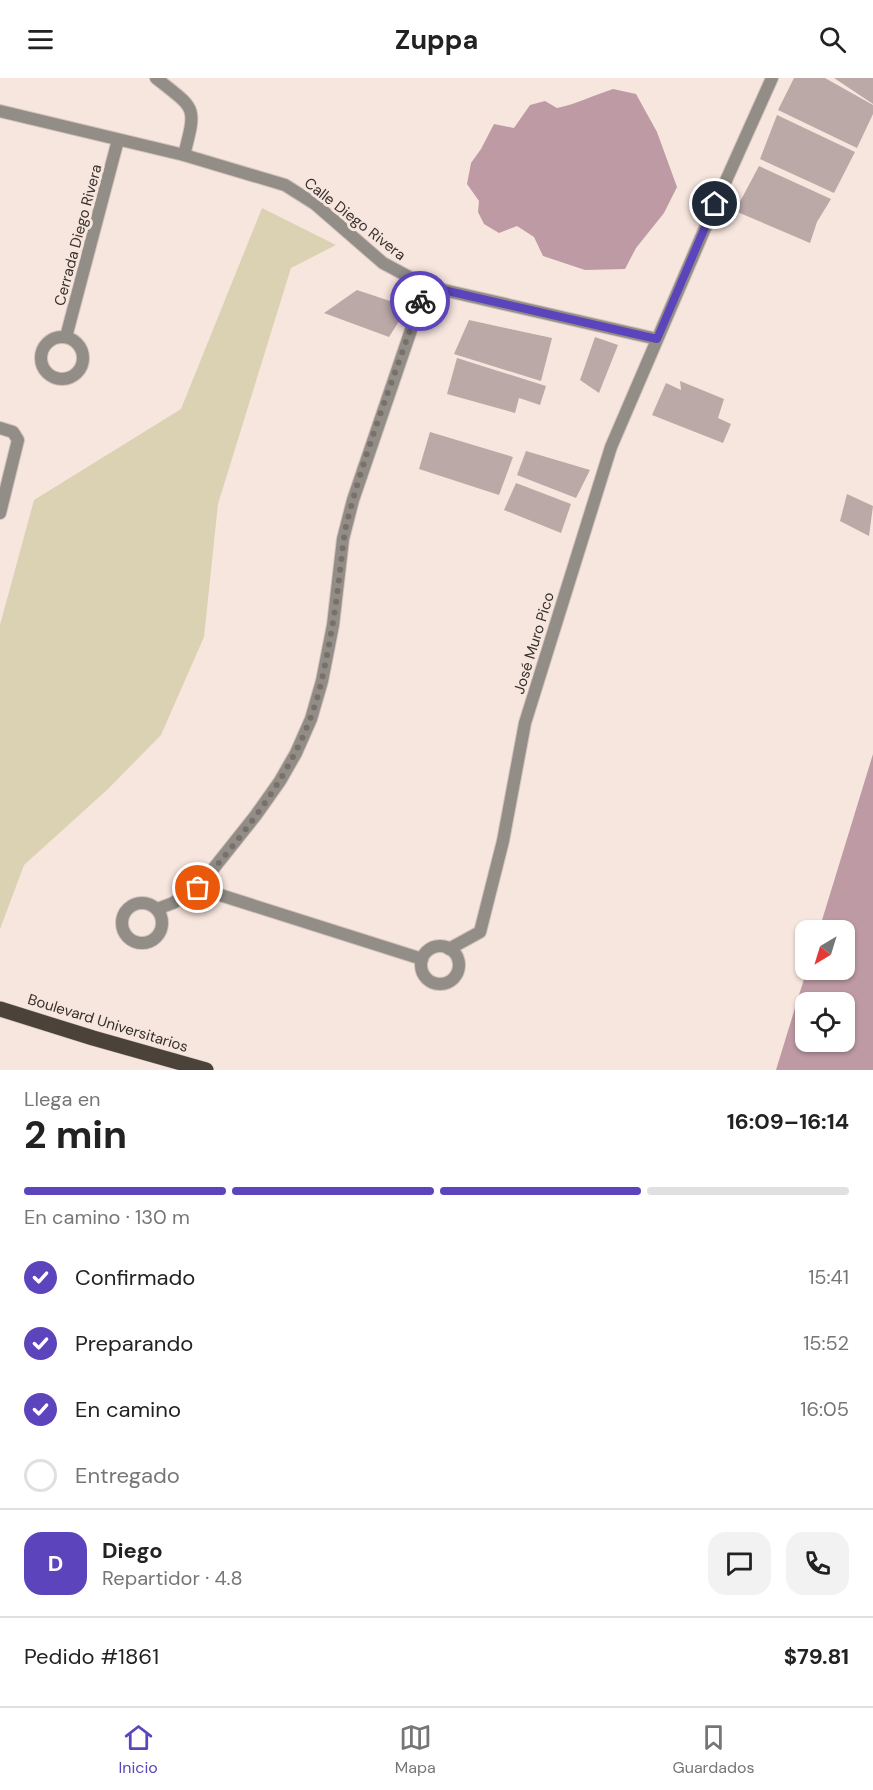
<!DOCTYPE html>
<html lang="es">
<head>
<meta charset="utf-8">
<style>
	body { margin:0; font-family:"DM Sans",sans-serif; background:#f2f2f2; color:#222; height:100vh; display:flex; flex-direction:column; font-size:22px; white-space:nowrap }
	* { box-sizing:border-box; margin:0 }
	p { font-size:20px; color:#767676 }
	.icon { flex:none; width:33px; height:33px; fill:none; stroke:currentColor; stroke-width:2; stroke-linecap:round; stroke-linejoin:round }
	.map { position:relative; height:992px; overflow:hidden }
	.panel { display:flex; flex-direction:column; background:#fff; flex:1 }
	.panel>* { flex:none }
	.needle { width:39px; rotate:218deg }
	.fabs { position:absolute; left:795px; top:842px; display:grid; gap:12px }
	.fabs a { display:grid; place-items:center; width:60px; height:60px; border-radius:12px; background:#fff; box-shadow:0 2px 4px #0004; font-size:30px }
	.pin { position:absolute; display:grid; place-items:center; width:51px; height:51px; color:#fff; margin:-26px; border:3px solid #fff; border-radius:50%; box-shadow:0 2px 6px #0007 }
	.courier { position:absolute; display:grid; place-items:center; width:60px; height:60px; margin:-30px; border:4px solid #5b44bc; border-radius:50%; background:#fff; color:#222; box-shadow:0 2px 8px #0007 }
	.headline em { font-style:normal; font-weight:700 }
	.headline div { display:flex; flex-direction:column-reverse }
	.headline { display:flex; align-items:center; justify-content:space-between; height:102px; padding:0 24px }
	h1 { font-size:39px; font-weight:700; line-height:45px }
	.bar { display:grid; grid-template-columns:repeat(4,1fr); gap:9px 6px; align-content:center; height:72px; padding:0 24px }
	.bar i { height:8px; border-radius:4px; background:#e0e0e0 }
	.bar .on { background:#5b44bc }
	.bar p { grid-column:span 4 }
	.line { display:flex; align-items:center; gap:15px; padding:0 24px; border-top:2px solid #e0e0e0 }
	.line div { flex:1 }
	.round { display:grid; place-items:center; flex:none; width:63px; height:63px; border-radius:18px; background:#f2f2f2 }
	ol { padding:0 24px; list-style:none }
	li { display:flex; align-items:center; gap:18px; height:66px }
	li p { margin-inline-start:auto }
	li .icon { padding:6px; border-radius:50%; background:#5b44bc; color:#fff; stroke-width:4 }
	li:last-child { color:#767676 }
	li i { width:33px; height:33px; border:3px solid #e0e0e0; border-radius:50% }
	header { display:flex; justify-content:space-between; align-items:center; height:78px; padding:0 24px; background:#fff; font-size:27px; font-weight:700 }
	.tabs { display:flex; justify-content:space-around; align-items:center; height:84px; border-top:2px solid #e0e0e0; background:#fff; font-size:16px; color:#767676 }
	.tabs a { display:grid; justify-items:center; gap:3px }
	.tabs .on { color:#5b44bc }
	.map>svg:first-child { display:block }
</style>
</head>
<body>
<header><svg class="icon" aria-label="menu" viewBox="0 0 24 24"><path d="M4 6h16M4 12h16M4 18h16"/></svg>Zuppa<svg class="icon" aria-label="search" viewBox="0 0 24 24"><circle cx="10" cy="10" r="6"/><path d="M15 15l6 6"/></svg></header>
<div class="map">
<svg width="873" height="992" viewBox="0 0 873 992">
	<rect width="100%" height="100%" fill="#f7e6de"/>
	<polygon fill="#dbd2b3" points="262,130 336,167 291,190 218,426 204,559 161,657 108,711 24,787 0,851 0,547 34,422 181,331"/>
	<g fill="#bd9aa4" fill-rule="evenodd">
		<path d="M613 11 636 16 657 54 677 109 664 135 636 170 625 191 585 192 543 178 534 159 517 148 499 155 484 146 478 134 479 123 467 106 471 85 481 71 494 46 514 50 530 27 545 23 557 30C577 26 594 17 613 11Z"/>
		<path d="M873 676V992H776L807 891H844V852H819ZM806 924H844V963H806Z"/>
	</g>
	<g fill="#bba9a8">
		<polygon points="794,0 825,0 873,27 873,36 857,70 778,32"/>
		<polygon points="834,0 873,0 873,26"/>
		<polygon points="777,37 855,74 834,115 760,81"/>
		<polygon points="759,88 831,121 817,144 810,165 735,133"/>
		<polygon points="357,212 408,229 389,259 324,235"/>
		<polygon points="469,242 552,260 541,303 454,276"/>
		<polygon points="595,259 618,267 599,315 580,302"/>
		<polygon points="457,280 546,308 540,327 519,320 515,335 447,316"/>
		<polygon points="680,303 724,321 718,340 731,346 723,365 652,337 666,305 681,312"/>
		<polygon points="430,354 513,379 499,417 419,391"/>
		<polygon points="526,373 590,392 576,420 517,397"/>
		<polygon points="516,405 571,426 561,455 504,432"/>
		<polygon points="847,416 873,428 869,458 840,443"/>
	</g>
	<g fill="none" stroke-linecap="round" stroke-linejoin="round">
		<defs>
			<polyline id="lane" points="0,350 13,354 18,362 0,435"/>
			<g id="street">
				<path d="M156 0C196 32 197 27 184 77"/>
				<polyline points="0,33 184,77 285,107 315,126 383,185 426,208 657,261"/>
				<circle cx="62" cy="280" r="21"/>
				<polyline points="66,259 118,62"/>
				<polyline points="198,810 422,881"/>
				<circle cx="142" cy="845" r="20"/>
				<polyline points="157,831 173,825 198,810 256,737 280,703 296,675 311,641 322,603 333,547 343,461 353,422 426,208"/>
				<circle cx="440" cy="887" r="19"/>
				<polyline points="449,871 480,854 503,763 525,645 611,369 715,127 772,0"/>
			</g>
			<polyline id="primary" points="0,931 93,960 206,992"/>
		</defs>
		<use href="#lane" stroke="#d1c2bb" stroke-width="14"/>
		<use href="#street" stroke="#d1c2bb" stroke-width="14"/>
		<use href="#primary" stroke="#d1c2bb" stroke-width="16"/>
		<use href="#lane" stroke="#928d87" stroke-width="12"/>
		<use href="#street" stroke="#928d87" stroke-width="12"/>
		<use href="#primary" stroke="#4b433a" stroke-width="15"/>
	</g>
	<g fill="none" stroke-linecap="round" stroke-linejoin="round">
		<path stroke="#7a706b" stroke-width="6" stroke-dasharray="0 10.8" d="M198 810C251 747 304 683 322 601 330 565 336 529 340 493 342 478 343 463 346 448 365 371 395 298 420 223"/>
		<polyline stroke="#5b44bc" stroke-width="8" points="420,223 426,208 657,261 715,126"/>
	</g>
	<g text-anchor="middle" stroke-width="6" stroke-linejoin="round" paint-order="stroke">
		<g font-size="15" fill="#37302d" stroke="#f7e6de">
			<text transform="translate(355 141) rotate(38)" y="5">Calle Diego Rivera</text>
			<text transform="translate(78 157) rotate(-75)" y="5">Cerrada Diego Rivera</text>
			<text transform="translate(534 565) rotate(-73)" y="5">José Muro Pico</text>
			<text transform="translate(108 945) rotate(17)" y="5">Boulevard Universitarios</text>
		</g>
	</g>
</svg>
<div class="fabs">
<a><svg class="needle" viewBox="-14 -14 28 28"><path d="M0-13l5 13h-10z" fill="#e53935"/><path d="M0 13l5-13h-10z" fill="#767676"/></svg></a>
<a><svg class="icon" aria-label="locate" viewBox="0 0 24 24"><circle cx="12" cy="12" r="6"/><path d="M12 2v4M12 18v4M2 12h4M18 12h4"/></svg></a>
</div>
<div class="pin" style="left:198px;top:810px;background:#ea580c"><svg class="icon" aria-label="bag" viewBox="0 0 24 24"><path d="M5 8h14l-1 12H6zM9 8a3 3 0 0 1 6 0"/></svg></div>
<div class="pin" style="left:715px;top:126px;background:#1f2937"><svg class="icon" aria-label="home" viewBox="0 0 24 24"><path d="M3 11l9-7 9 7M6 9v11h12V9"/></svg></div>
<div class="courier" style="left:420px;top:223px"><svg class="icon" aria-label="bike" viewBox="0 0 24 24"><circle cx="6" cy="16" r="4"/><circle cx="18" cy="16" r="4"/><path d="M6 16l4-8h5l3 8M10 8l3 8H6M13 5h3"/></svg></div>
</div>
<section class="panel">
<div class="headline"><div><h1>2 min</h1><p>Llega en</p></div><em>16:09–16:14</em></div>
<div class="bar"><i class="on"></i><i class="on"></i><i class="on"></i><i></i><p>En camino · 130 m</p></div>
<ol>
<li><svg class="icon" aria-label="check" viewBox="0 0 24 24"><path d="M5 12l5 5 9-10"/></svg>Confirmado<p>15:41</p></li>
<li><svg class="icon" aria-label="check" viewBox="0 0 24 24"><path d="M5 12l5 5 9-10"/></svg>Preparando<p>15:52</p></li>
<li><svg class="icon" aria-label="check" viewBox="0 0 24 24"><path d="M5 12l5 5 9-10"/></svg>En camino<p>16:05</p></li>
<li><i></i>Entregado</li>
</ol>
<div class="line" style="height:108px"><b class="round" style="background:#5b44bc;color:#fff">D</b><div><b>Diego</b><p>Repartidor · 4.8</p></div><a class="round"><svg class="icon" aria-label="chat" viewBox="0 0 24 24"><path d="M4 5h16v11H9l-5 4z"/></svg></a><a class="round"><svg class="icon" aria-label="phone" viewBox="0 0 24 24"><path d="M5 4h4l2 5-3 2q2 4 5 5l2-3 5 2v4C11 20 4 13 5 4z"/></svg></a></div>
<div class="line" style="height:78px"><div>Pedido #1861</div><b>$79.81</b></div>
</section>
<nav class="tabs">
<a class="on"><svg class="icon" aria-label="home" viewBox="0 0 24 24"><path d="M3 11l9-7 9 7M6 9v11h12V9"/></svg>Inicio</a>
<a><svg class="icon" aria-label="map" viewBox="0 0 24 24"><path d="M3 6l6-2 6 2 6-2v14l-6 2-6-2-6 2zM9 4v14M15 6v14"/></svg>Mapa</a>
<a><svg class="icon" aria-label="saved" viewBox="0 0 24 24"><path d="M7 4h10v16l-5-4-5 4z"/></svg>Guardados</a>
</nav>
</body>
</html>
